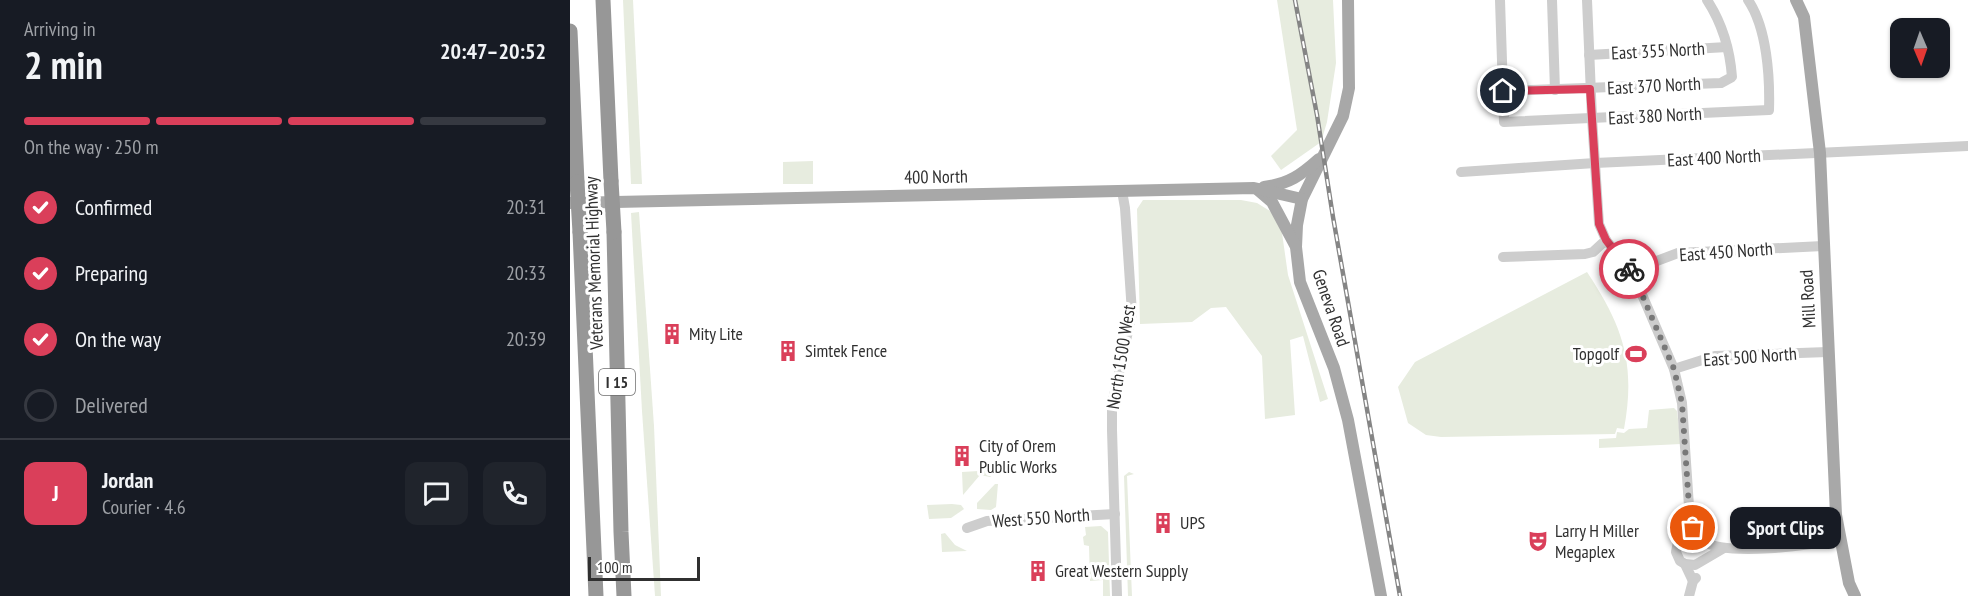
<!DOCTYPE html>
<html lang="en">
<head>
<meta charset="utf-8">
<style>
	body { margin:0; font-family:"PT Sans Narrow",sans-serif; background:#20242c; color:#f1f3f6; height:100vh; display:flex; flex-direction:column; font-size:22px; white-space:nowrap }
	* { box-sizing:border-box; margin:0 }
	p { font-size:20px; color:#9ea1a6 }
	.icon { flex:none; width:33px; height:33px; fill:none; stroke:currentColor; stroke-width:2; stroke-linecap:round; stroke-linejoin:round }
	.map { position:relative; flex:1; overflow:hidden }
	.sheet { display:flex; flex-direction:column; background:#171b24; width:570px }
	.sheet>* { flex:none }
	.needle { width:39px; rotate:178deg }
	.tools { position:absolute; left:1320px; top:18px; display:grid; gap:12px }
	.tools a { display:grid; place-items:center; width:60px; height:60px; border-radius:12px; background:#171b24; box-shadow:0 2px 4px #0004; font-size:30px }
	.scale { position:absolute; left:18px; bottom:15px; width:112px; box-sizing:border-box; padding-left:6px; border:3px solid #303030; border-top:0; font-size:16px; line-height:21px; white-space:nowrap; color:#303030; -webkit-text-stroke:4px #fff; paint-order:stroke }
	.pin { position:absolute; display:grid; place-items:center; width:51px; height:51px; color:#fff; margin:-26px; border:3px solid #fff; border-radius:50%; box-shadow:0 2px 6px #0007 }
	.courier { position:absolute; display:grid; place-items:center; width:60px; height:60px; margin:-30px; border:4px solid #da3f5a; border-radius:50%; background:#fff; color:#222; box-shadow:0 2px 8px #0007 }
	.bubble { position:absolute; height:42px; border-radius:12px; background:#171b24; box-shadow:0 2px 4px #0004; font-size:20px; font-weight:800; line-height:42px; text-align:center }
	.overview em { font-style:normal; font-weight:800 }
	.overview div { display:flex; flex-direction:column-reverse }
	.overview { display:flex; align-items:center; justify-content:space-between; height:102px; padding:0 24px }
	h1 { font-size:39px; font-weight:800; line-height:45px }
	.bar { display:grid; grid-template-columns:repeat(4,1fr); gap:9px 6px; align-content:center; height:72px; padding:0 24px }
	.bar i { height:8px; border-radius:4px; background:#363941 }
	.bar .active { background:#da3f5a }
	.bar p { grid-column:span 4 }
	.line { display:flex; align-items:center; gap:15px; padding:0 24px; border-top:2px solid #363941 }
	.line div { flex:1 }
	.round { display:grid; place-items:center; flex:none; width:63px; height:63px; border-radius:12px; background:#20242c }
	ol { padding:0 24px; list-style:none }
	li { display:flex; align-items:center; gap:18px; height:66px }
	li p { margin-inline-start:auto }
	li .icon { padding:6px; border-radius:50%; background:#da3f5a; color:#fff; stroke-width:4 }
	li:last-child { color:#9ea1a6 }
	li i { width:33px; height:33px; border:3px solid #363941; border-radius:50% }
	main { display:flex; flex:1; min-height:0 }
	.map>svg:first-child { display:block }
</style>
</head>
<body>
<main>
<section class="sheet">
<div class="overview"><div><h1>2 min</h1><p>Arriving in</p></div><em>20:47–20:52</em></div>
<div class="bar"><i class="active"></i><i class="active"></i><i class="active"></i><i></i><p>On the way · 250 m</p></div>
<ol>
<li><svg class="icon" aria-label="check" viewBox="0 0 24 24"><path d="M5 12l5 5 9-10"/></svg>Confirmed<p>20:31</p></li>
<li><svg class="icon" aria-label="check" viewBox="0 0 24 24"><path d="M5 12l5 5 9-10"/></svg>Preparing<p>20:33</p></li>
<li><svg class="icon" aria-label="check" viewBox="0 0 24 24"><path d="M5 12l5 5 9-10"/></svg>On the way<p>20:39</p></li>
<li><i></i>Delivered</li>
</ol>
<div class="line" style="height:108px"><b class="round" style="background:#da3f5a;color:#fff">J</b><div><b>Jordan</b><p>Courier · 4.6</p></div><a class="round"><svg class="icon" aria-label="chat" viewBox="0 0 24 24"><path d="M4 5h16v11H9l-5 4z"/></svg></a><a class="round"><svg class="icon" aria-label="phone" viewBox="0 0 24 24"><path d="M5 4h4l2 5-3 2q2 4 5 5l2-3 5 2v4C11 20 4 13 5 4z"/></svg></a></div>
</section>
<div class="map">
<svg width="1398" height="596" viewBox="0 0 1398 596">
	<rect width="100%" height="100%" fill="#fff"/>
	<g fill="#e7ecdf">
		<polygon points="53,0 63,0 72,184 61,184"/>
		<polygon points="707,0 763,0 766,63 757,122 751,142 711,170 701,156 727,130"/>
		<polygon points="243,161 243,184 213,184 213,162"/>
		<polygon points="573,200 671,200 687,203 700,211 711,226 718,275 758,399 750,402 733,336 720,340 725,415 695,419 692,356 656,307 641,308 622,322 570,324 567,209"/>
		<polygon points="69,212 84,426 91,596 85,596 72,411 61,213"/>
		<path d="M1017 272C1053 326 1066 364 1054 429L1047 428 1045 434 871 437 856 435 838 423 828 387 845 362Z"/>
		<polygon points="1104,408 1107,411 1111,444 1029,448 1029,439 1046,438 1047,432 1054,433 1059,429 1077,428 1079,410"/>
		<polygon points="425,470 425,473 420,477 410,475 393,495 392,472"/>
		<polygon points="559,472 564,474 557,476 562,596 558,596 554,476"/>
		<polygon points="425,484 428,484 426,507 421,510 407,509 407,503"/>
		<polygon points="382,504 391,505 394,509 381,518 359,519 357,505"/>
		<polygon points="531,526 538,532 540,596 533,596 533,580 520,581 519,546 514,545 513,537 516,535 515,527"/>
		<polygon points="375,533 385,545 397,551 372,552 371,534"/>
	</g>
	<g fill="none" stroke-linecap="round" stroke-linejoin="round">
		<g stroke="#cdcdcd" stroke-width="10">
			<path d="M930 0 934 122 1199 110C1200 77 1197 28 1178 0"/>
			<polyline points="982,0 985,90"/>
			<path d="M1017 0 1022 118 1029 224 1036 240 1064 276 1104 369 1112 403 1120 521C1123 528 1125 536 1132 541 1159 557 1239 545 1271 539"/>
			<polyline points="1019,55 1157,47"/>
			<path d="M933 91 1151 83 1162 77C1160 50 1152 23 1137 0"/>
			<polyline points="891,172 1025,163 1398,146"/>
			<polyline points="933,257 1015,254 1023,252 1036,240"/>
			<polyline points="1064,276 1084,262 1108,253 1253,246"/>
			<polyline points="1104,369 1145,356 1258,352"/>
			<polyline points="1120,521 1108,542 1106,552 1110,561 1115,564 1123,581"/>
			<polyline points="397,528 417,521 545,514"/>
			<polyline points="1115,564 1125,565 1154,548"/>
			<polyline points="547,596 542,430 542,405 562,313 555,208 552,191"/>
			<polyline points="1119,596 1123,581 1126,578"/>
		</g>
		<g stroke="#a8a8a8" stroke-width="12">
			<polyline points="778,0 779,88 773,116 732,199 727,225 726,247 730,282 764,368 778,420 811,596"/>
			<polyline points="1226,0 1234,17 1250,153 1266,515 1279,583 1285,596"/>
			<path d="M694 187C719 184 731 175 749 159"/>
			<polyline points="688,190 702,202 725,245"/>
			<polyline points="0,203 684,188 732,199"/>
		</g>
		<g stroke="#979797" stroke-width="15">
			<polyline points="33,0 41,181"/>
			<polyline points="0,31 7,182"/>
			<polyline points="10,232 26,596"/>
			<polyline points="44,232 51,532 54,596"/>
		</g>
		<defs>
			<polyline id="rail" points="725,0 747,115 763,217 830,596"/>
		</defs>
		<use href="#rail" stroke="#858585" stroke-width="4.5"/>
		<use href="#rail" stroke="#fff" stroke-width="2" stroke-dasharray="7" stroke-linecap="butt"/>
		<g stroke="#979797" stroke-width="15">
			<polyline points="41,181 44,232"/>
			<polyline points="7,182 10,232"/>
		</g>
	</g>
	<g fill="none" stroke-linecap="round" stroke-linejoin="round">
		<polyline stroke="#787878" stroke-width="6" stroke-dasharray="0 10.8" points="1059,269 1064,276 1104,369 1112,403 1120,521 1123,528"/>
		<polyline stroke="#da3f5a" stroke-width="8" points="933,91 1020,89 1029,224 1036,240 1059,269"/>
	</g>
	<defs>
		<symbol id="building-bare" viewBox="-9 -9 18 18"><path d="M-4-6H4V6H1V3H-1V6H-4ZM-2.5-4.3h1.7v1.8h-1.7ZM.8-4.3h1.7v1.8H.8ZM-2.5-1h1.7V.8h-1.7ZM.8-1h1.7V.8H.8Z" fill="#da3f5a" stroke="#fff" stroke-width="2.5" paint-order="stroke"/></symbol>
		<symbol id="stadium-bare" viewBox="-9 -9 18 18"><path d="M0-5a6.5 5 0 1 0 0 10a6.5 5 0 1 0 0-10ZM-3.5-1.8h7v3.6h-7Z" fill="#da3f5a" stroke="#fff" stroke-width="2.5" paint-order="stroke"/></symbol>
		<symbol id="theatre-bare" viewBox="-9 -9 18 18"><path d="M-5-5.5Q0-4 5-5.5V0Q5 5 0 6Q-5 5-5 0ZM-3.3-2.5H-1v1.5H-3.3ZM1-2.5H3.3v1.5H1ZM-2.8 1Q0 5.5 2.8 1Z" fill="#da3f5a" stroke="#fff" stroke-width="2.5" paint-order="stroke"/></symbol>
	</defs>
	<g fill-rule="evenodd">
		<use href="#building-bare" x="87" y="319" width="30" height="30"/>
		<use href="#building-bare" x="203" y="336" width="30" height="30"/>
		<use href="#stadium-bare" x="1051" y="339" width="30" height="30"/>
		<use href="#building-bare" x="377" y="441" width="30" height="30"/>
		<use href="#building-bare" x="578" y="508" width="30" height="30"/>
		<use href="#theatre-bare" x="953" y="526" width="30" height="30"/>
		<use href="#building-bare" x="453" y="556" width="30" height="30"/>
	</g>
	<g text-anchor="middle" stroke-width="6" stroke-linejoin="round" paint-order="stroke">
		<rect fill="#fff" stroke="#6e6e6e" stroke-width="1.5" x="29" y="369" width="36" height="26" rx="4.5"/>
		<g font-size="16" font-weight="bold" fill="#303030">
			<text x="47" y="388">I 15</text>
		</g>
		<g font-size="18" fill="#303030" stroke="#fff">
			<text transform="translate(1088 51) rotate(-3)" y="6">East 355 North</text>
			<text transform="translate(1084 86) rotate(-3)" y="6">East 370 North</text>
			<text transform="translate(1085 116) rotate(-3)" y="6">East 380 North</text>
			<text transform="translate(1144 158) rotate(-3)" y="6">East 400 North</text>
			<text transform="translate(366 177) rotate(-1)" y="6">400 North</text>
			<text transform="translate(1156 252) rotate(-4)" y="6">East 450 North</text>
			<text transform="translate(24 263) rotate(-92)" y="6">Veterans Memorial Highway</text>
			<text transform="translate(1238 299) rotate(-93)" y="6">Mill Road</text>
			<text transform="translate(761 308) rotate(71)" y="6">Geneva Road</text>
			<text transform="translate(551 357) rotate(-81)" y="6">North 1500 West</text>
			<text transform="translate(1180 357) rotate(-4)" y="6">East 500 North</text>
			<text transform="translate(471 518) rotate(-4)" y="6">West 550 North</text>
		</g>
		<g font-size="18" fill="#303030" stroke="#fff" text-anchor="start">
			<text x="119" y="340">Mity Lite</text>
			<text x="235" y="357">Simtek Fence</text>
			<text x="1049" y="360" text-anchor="end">Topgolf</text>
			<text x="409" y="452">City of Orem<tspan x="409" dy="21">Public Works</tspan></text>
			<text x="610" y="529">UPS</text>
			<text x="985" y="537">Larry H Miller<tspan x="985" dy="21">Megaplex</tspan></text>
			<text x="485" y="577">Great Western Supply</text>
		</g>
	</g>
</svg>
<div class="tools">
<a><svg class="needle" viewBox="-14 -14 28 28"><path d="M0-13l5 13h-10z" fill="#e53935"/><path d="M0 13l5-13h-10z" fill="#9ea1a6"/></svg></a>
</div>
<div class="scale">100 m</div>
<div class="pin" style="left:1123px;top:528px;background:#ea580c"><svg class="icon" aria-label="bag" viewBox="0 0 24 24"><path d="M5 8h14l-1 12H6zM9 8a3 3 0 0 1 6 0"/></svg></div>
<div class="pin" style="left:933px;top:91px;background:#1f2937"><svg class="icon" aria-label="home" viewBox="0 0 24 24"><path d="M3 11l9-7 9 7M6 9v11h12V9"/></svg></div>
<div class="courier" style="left:1059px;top:269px"><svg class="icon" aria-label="bike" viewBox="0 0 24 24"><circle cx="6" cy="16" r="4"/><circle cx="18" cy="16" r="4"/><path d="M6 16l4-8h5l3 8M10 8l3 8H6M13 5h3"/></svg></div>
<div class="bubble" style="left:1160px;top:507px;width:111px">Sport Clips</div>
</div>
</main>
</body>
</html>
